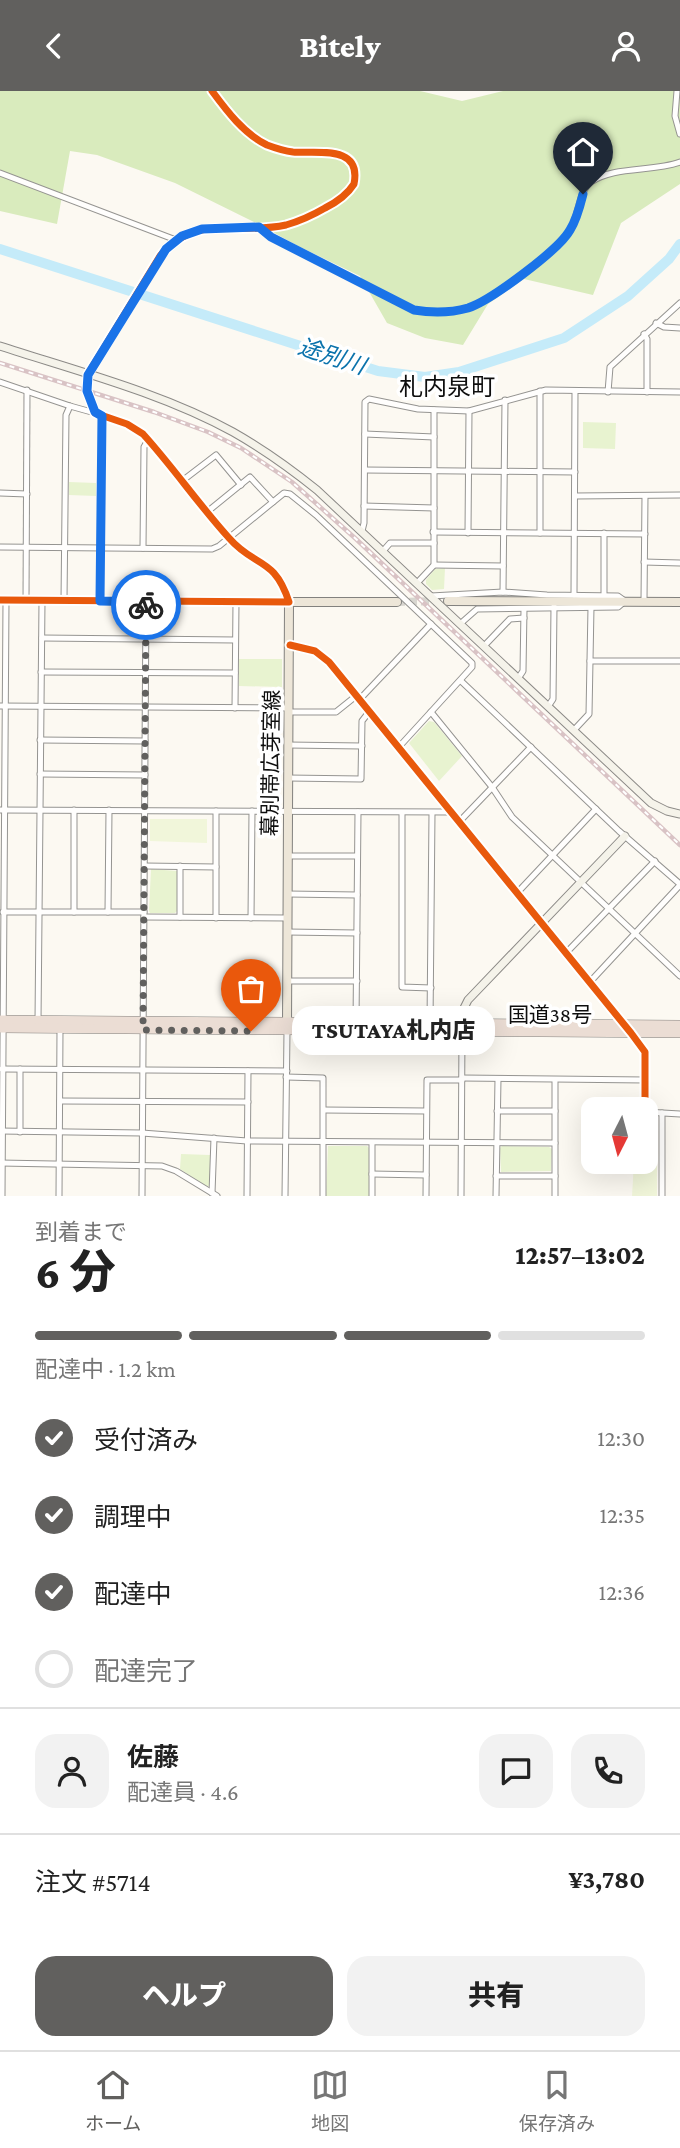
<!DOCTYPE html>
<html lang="ja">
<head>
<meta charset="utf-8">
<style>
	body { margin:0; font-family:"Crimson Pro","Noto Sans JP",serif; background:#f2f2f2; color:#222; height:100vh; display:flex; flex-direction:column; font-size:26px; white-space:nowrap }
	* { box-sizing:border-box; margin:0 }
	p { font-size:23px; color:#767676 }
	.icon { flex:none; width:38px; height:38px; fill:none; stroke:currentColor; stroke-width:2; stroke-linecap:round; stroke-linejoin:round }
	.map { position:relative; height:1105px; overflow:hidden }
	.drawer { display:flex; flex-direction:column; background:#fff; flex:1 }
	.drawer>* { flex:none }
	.needle { width:46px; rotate:186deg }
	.fabs { position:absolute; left:581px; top:1006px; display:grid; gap:14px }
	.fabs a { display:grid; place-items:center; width:77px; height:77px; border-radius:14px; background:#fff; box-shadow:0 7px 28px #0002; font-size:35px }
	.pin { position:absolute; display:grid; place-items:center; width:60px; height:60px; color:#fff; margin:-72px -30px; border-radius:50% 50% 50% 0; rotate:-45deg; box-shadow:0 0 7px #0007 }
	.pin .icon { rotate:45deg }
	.courier { position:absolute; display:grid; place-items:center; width:70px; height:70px; margin:-35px; border:5px solid #1a73e8; border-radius:50%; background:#fff; color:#222; box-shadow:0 2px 9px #0007 }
	.bubble { position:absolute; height:49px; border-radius:21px; background:#fff; box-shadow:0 7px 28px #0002; font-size:23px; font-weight:800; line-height:49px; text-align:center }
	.head em { font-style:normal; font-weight:800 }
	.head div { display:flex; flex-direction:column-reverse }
	.head { display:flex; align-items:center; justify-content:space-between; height:119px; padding:0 35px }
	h1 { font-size:46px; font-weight:800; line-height:52px }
	.bar { display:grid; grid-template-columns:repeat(4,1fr); gap:10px 7px; align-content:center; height:84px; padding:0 35px }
	.bar i { height:9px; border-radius:5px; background:#e0e0e0 }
	.bar .on { background:#61605e }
	.bar p { grid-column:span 4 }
	.line { display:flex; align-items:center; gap:18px; padding:0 35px; border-top:2px solid #e0e0e0 }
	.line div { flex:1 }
	.round { display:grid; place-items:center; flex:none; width:74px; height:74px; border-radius:21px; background:#f2f2f2 }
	ol { padding:0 35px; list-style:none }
	li { display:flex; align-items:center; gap:21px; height:77px }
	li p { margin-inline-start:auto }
	li .icon { padding:7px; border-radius:50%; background:#61605e; color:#fff; stroke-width:4 }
	li:last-child { color:#767676 }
	li i { width:38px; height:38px; border:4px solid #e0e0e0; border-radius:50% }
	.primary-button { display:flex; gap:14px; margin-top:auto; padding:14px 35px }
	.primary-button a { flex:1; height:80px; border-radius:21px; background:#61605e; color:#fff; font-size:28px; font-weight:800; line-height:80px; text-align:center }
	.primary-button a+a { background:#f2f2f2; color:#222 }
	header { display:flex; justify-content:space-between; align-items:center; height:91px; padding:0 35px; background:#61605e; color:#fff; font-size:32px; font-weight:800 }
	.tab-bar { display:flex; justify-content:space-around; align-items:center; height:98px; border-top:2px solid #e0e0e0; background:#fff; font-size:19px; color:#767676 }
	.tab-bar a { display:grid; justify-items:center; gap:4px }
	.tab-bar .on { color:#61605e }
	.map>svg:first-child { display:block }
</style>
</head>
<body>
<header><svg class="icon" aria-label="back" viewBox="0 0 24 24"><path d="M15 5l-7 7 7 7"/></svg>Bitely<svg class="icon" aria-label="person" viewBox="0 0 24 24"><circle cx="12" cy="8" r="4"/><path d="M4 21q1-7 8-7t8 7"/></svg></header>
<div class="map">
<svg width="680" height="1105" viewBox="0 0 680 1105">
	<rect width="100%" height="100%" fill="#fcf9f2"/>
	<g fill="#e8f3d0">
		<polygon points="583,331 616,332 615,358 583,357"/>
		<polygon points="69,391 96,392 96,405 69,404"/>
		<polygon points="445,477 444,498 432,499 426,493 426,489 435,478"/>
		<polygon points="239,568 282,568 282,596 239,595"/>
		<polygon points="429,630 434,631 462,665 439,690 409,652"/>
		<polygon points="151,778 177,780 177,820 175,822 150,822 149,820"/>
		<polygon points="328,1055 367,1055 369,1057 369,1105 326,1105"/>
		<polygon points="502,1055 549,1056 552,1058 551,1080 501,1081 500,1057"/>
		<polygon points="181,1063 210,1064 210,1094 207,1096 180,1078"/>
	</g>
	<polygon fill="#d9ebbd" points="0,0 420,0 462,10 503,0 680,0 680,93 621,132 593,204 524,188 488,213 463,254 425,247 387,232 360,185 298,155 260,134 175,92 97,64 70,60 57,133 0,120"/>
	<g fill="#f1f6da">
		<polygon points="150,728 207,728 207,752 150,750"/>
		<polygon points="646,1048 657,1049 657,1105 632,1105 634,1071 646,1071"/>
	</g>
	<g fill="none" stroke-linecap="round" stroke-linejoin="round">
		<polyline stroke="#c5ebf9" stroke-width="10" points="0,158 378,280 425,286 459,281 564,247 628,205 669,168 680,153"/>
		<polyline stroke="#d8d6d0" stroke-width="8" stroke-dasharray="8 4" stroke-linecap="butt" points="397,511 448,510"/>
		<defs>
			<g id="street">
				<polyline points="677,0 675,25 680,43"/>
				<polyline points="0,82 176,149"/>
				<path d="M259 136 271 146 414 219C432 222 450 222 468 217 490 210 558 159 570 139 579 125 578 101 591 91 613 75 653 81 680 71"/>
				<polyline points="656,232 664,236 680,237"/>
				<polyline points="644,243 647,248 647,301"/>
				<polyline points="0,291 70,315 95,322"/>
				<polyline points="608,301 610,276 680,212"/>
				<polyline points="365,343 434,346"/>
				<polyline points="365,379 575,381"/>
				<polyline points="182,390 216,364 241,394"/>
				<polyline points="0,402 27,403"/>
				<polyline points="575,405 680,404"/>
				<polyline points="364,415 434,417"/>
				<polyline points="207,421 250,386 273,411"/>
				<polyline points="362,440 364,432 365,311 369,308 418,318 469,320 546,299 680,301"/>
				<polyline points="433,441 645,443"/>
				<polyline points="468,442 469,320"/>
				<polyline points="540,442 540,300"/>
				<polyline points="0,456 212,458 219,455 284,402 290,403 316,424 472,572 472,576 398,657"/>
				<polyline points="143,457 144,356 148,349"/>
				<polyline points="383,460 390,452 434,452"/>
				<polyline points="644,471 680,472"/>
				<polyline points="434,474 503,475"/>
				<polyline points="417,492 434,474 434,319"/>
				<polyline points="503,501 505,309"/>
				<polyline points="574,504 575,300"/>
				<polyline points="604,504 604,442"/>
				<polyline points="431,505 503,501 547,504 618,505 625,510 618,516 477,518 460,533"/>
				<path d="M0 509 289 511C274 465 255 477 229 447 199 414 173 376 143 343L127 333 95 322 87 300 88 283 160 165C196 121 238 145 286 134 300 130 313 124 325 117 337 111 347 104 354 93 362 53 317 63 293 61 284 60 275 57 267 54 244 43 226 19 212 0"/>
				<polyline points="26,510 27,299"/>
				<polyline points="64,510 66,324 70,315"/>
				<polyline points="100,510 102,325"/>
				<polyline points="644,510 645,405"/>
				<polyline points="42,547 235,549"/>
				<polyline points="290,554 315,560 329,571 625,935"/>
				<polyline points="485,554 510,528 524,527"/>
				<polyline points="590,570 680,570"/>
				<polyline points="41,581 235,582"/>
				<polyline points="519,586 523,580 524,518"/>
				<polyline points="461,590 619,740 680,793"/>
				<polyline points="359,609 431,533"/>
				<polyline points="549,614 553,608 554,515"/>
				<polyline points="0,615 289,617"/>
				<polyline points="235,617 236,511"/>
				<polyline points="289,621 336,621 356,605"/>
				<polyline points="431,621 492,696 512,726 680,885"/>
				<polyline points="574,639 589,623 591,516"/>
				<polyline points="40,649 145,650"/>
				<polyline points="288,654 362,655"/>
				<polyline points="40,683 145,684"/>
				<polyline points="288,687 361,688 362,630 369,621"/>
				<polyline points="0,719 450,721"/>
				<polyline points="216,720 216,827"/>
				<polyline points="402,722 402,896 431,897"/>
				<polyline points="459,731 531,656"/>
				<polyline points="288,765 357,765"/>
				<polyline points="145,775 216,776"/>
				<polyline points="517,802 596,718"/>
				<polyline points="288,803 357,804"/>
				<polyline points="3,821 144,821"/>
				<polyline points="74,821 74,719"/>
				<polyline points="108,821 109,719"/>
				<polyline points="144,826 287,827"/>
				<polyline points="180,826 180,775"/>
				<polyline points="251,827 252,720"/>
				<polyline points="287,841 357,842"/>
				<polyline points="565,863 655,770"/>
				<polyline points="287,890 357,890"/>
				<polyline points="589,892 680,794"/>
				<polyline points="38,930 42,510"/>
				<polyline points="356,932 358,721"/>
				<polyline points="430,932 432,722"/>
				<polyline points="631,942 645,961 645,1018"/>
				<polyline points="2,978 287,980"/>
				<polyline points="286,986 323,987 323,1105"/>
				<polyline points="462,987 645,989"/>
				<polyline points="60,1010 248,1011"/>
				<polyline points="324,1019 426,1020"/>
				<polyline points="497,1020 555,1020"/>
				<polyline points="646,1021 680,1023"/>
				<polyline points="0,1040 142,1042 247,1050 555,1052"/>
				<polyline points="20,1041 20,978"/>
				<polyline points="372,1052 372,1105"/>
				<polyline points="0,1072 162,1075 176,1080 217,1105"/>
				<polyline points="372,1083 426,1084"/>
				<polyline points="496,1085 555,1085"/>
				<polyline points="212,1102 214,1047"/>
				<polyline points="2,1105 6,510"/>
				<polyline points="59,1105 60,938"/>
				<polyline points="142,1105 146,511"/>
				<polyline points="247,1105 248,980"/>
				<polyline points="285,1105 287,940"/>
				<polyline points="426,1105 427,989 462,989"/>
				<polyline points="461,1105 462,941"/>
				<polyline points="496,1105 498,988"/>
				<polyline points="555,1105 555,989"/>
				<polyline points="662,1105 662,1022"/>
			</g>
			<g id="secondary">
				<path d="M0 255C77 280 162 302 233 341 263 358 291 378 317 399L651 712 667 720 680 723"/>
				<polyline points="462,937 463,919 468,909 625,745"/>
			</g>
			<g id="primary">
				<polyline points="448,510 680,511"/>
				<polyline points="287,937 289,511 397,511"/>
			</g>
			<g id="highway">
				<polyline points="0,929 680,934"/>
				<polyline points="0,937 680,942"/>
			</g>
		</defs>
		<use href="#street" stroke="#959491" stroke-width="7"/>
		<use href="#secondary" stroke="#8c8a87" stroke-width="9"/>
		<use href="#primary" stroke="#82817e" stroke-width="10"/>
		<use href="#highway" stroke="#82817e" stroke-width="10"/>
		<use href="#street" stroke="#fffefd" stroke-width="5"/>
		<use href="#secondary" stroke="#f5f3ea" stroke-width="7"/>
		<use href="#primary" stroke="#ede6d8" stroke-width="8"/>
		<use href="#highway" stroke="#ebddd4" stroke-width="9"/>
		<defs>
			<polyline id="rail" points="0,272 154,321 208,341 241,357 292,391 356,448 680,754"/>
		</defs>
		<use href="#rail" stroke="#d9c3c5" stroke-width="4.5"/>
		<use href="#rail" stroke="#fff" stroke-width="2" stroke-dasharray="5" stroke-linecap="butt"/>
		<defs>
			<g id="cycleway">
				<path d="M0 509 289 511C274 465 255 477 229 447 199 414 173 376 143 343L127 333 95 322 87 300 88 283 160 165C196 121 238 145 286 134 300 130 313 124 325 117 337 111 347 104 354 93 362 53 317 63 293 61 284 60 275 57 267 54 244 43 226 19 212 0"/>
				<polyline points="290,554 315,560 329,571 631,942 645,961 645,1018"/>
			</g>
		</defs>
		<use href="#cycleway" stroke="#fff" stroke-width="11"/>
		<use href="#cycleway" stroke="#e8590c" stroke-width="7"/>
	</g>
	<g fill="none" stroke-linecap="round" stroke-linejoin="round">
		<polyline stroke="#61605e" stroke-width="7" stroke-dasharray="0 12.6" points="146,514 143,939 251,940"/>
		<path stroke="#1a73e8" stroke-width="9" d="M146 514V511L100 510 102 325 95 321 87 300 88 284 166 158 182 145 202 138 259 136 271 146 414 219C432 222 450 222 468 217 490 210 559 159 570 139 577 128 580 115 583 103"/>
	</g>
	<g text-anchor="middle" stroke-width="7" stroke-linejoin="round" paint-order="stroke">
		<g font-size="21" fill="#0e0e0e" stroke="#fff">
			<text transform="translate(271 672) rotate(-89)" y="7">幕別帯広芽室線</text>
			<text x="550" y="931">国道38号</text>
		</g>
		<g font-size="23" font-style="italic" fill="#0b73ac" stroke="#fff">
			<text transform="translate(332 265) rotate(18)" y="8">途別川</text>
		</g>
		<g font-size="24" fill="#0e0e0e" stroke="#fff">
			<text x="447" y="304">札内泉町</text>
		</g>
	</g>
</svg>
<div class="fabs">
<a><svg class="needle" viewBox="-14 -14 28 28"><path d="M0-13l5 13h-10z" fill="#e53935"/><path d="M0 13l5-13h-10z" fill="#767676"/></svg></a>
</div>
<div class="pin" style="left:251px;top:940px;background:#ea580c"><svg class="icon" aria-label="bag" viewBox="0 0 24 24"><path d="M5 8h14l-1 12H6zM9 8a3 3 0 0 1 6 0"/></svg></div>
<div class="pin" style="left:583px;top:103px;background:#1f2937"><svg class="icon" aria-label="home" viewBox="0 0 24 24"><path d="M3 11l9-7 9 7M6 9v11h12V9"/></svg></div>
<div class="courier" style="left:146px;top:514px"><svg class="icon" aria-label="bike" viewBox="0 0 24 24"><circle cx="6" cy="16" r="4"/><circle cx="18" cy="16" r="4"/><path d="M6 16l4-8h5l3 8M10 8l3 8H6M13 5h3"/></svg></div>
<div class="bubble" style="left:292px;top:915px;width:203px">TSUTAYA札内店</div>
</div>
<section class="drawer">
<div class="head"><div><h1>6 分</h1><p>到着まで</p></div><em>12:57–13:02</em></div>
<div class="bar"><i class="on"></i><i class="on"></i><i class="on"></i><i></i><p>配達中 · 1.2 km</p></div>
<ol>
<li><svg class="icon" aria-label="check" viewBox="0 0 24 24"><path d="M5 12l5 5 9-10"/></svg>受付済み<p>12:30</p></li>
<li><svg class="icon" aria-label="check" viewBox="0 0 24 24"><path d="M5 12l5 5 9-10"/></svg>調理中<p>12:35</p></li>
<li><svg class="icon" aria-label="check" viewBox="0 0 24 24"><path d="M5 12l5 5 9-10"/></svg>配達中<p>12:36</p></li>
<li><i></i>配達完了</li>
</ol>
<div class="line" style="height:126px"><a class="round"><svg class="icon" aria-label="person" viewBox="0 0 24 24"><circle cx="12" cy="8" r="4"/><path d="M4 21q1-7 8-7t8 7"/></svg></a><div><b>佐藤</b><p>配達員 · 4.6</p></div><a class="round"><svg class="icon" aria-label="chat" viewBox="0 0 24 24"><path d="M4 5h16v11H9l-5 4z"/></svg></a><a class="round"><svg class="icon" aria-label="phone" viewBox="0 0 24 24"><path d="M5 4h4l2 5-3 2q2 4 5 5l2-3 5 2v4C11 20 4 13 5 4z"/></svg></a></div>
<div class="line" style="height:91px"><div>注文 #5714</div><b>¥3,780</b></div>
<div class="primary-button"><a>ヘルプ</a><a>共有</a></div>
</section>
<nav class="tab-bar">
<a class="on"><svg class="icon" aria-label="home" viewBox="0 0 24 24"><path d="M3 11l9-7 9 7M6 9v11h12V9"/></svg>ホーム</a>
<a><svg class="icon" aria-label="map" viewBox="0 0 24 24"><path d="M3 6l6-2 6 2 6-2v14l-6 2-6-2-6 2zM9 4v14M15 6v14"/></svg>地図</a>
<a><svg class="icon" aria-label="saved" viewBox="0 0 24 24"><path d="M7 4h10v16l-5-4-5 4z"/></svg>保存済み</a>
</nav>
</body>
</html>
